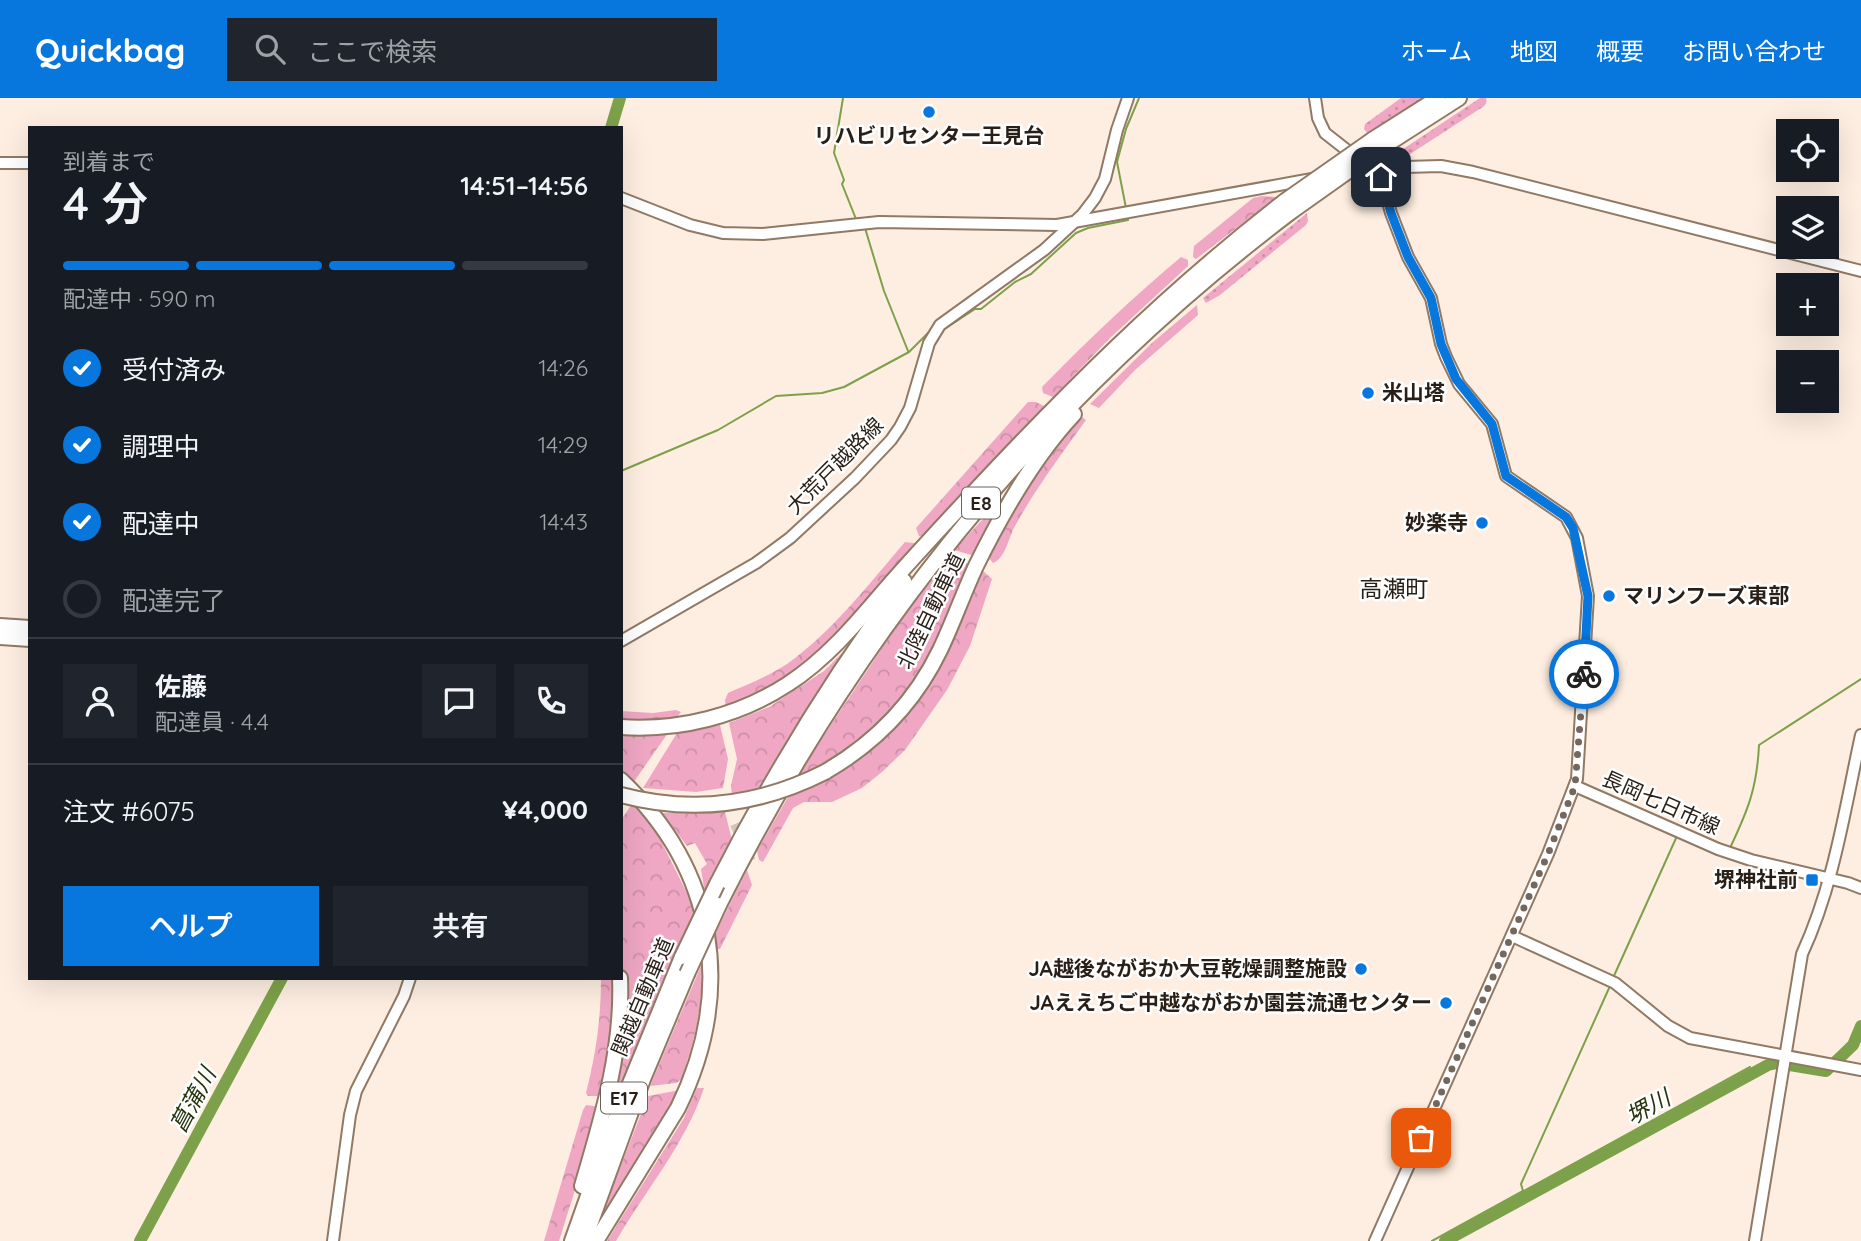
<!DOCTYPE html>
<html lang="ja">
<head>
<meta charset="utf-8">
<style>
	body { margin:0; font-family:Quicksand,"Noto Sans JP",sans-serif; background:#20242c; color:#f1f3f6; height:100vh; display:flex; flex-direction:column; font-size:26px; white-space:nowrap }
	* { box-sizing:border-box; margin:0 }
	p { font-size:23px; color:#9ea1a6 }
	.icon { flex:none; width:38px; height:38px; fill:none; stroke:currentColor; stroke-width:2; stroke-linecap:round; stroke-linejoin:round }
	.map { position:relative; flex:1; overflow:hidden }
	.sheet { position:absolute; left:28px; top:28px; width:595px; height:854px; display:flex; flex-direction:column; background:#171b24; border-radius:0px; box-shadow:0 7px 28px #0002 }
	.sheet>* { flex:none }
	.fabs { position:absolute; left:1776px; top:21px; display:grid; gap:14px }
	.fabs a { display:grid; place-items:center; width:63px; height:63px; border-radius:0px; background:#171b24; box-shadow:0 7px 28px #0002; font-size:35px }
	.pin { position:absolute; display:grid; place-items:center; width:60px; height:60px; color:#fff; margin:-30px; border-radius:14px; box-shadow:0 4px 10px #0006 }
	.courier { position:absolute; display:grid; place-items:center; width:70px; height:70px; margin:-35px; border:5px solid #0776dd; border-radius:50%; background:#fff; color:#222; box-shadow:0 2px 9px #0007 }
	.head em { font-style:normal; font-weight:600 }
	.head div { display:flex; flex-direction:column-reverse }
	.head { display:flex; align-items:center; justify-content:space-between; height:119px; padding:0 35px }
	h1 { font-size:46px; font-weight:600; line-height:52px }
	.bar { display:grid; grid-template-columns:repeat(4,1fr); gap:10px 7px; align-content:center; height:84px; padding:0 35px }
	.bar i { height:9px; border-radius:5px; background:#363941 }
	.bar .selected { background:#0776dd }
	.bar p { grid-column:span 4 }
	.line { display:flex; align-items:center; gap:18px; padding:0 35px; border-top:2px solid #363941 }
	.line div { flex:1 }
	.round { display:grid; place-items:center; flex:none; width:74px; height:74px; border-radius:0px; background:#20242c }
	ol { padding:0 35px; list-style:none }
	li { display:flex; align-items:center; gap:21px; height:77px }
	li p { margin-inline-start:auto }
	li .icon { padding:7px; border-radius:50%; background:#0776dd; color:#fff; stroke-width:4 }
	li:last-child { color:#9ea1a6 }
	li i { width:38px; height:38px; border:4px solid #363941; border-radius:50% }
	.button { display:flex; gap:14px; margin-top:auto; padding:14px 35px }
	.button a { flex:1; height:80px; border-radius:0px; background:#0776dd; color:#fff; font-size:28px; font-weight:600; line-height:80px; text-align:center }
	.button a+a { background:#20242c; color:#f1f3f6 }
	header { display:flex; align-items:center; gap:42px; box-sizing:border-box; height:98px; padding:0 35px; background:#0776dd; color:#fff }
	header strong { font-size:33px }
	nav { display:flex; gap:38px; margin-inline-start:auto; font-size:24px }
	.search { width:490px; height:63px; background:#20242c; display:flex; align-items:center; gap:18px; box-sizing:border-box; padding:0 24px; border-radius:0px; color:#9ea1a6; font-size:26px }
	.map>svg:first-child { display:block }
</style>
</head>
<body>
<header>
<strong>Quickbag</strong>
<div class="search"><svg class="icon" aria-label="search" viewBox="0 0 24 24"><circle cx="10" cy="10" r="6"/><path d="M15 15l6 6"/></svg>ここで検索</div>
<nav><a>ホーム</a><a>地図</a><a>概要</a><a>お問い合わせ</a></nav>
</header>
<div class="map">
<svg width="1861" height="1143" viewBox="0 0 1861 1143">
	<defs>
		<pattern id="grass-dots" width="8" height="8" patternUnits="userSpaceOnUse" patternTransform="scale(1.75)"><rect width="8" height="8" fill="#efa7c3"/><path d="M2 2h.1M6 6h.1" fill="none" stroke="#cd8fa7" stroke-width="1.8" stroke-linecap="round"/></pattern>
		<pattern id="forest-crowns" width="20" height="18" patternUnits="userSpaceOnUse" patternTransform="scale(1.75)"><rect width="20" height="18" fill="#efa7c3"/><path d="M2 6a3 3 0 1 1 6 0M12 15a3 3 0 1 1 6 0" fill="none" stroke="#cd8fa7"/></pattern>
	</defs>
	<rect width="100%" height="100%" fill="#feeee1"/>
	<g fill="url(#grass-dots)">
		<polygon points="1401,0 1426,0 1368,36 1364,31 1365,26"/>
		<path d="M1480 0H1486C1488 7 1483 9 1478 12L1404 60 1393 61 1391 59Z"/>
		<polygon points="1307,115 1308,123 1306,127 1220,197 1206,205 1203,200"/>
	</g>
	<g fill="url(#forest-crowns)">
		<polygon points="1262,98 1277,99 1196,161 1193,159 1194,148 1253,100"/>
		<path d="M1181 159 1188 162V168L1110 240 1053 299 1043 295 1042 289C1087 243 1132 200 1181 159Z"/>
		<polygon points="1197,207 1198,217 1135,272 1099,310 1090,306 1153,244"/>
		<polygon points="1028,304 1036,304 1046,309 926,440 919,438 916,430"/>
		<path d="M1082 319 1086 322C1061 357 1036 390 1015 428 1008 440 1006 460 993 465L988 459C1015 408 1045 363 1082 319Z"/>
		<polygon points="1022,379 975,458 954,452"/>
		<path d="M905 444 922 446 825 553 784 584 726 610 725 602 728 595C748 586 769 578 787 566 833 533 868 487 905 444Z"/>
		<path d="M950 460 972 467C940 536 916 601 854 648 837 661 816 669 797 678L904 517Z"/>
		<polygon points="983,473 992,481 970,548 947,592 905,652 882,674 862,690 832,704 804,704 793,710 763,764 759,762 757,753 788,699 838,675 868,655 895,630 919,601 947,550"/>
		<polygon points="849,548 758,693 732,699 731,688 737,661 729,625 769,609 824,573"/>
		<polygon points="676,612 681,614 674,623 621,623 621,613 653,615"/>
		<polygon points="720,627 728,661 723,690 696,694 643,690 677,635"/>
		<polygon points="621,634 668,635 633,685 621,675"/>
		<polygon points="632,706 655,731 695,811 639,944 621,995 614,996 626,898 621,860 621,722"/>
		<polygon points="725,714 732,742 705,796 701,771 707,766 695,745 687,748 662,715"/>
		<polygon points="747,772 752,787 720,851 716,851 713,840"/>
		<path d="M701 868C704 908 694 944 681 982L676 985 650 988Z"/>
		<path d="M601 880H615V934L600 998H588L586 995C596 956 601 920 601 880Z"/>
		<path d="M697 990H704C686 1045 645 1093 616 1143H607L684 1020Z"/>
		<polygon points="680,992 594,1137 648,998"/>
		<polygon points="586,1007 601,1009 559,1143 544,1143 583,1012"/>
	</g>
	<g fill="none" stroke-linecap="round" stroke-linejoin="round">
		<g stroke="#7da14a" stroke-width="2">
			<polyline points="843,0 834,55 844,82 842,86 856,121"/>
			<polyline points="1126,110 1117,64 1126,31 1139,0"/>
			<polyline points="865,130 884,193 908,253"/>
			<polyline points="943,232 975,211 981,211 1015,184 1031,176 1076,135 1088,130 1128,122 1128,119"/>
			<polyline points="621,373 718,332 776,298 822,295 844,289 909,254 930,233"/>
			<path d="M1686 731 1730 750C1748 712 1757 690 1759 647L1861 581"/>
			<polyline points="1613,880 1677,738"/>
			<polyline points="1524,1093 1750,969"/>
			<polyline points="1432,1143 1523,1093 1521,1086 1610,888"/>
		</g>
		<g stroke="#7da14a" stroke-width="12">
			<polyline points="611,30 620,0"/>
			<polyline points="140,1143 282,880"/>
			<polyline points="1445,1143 1768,967 1777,965 1826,973 1853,947 1861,928"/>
		</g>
		<polyline stroke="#d3c5b9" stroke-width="10" stroke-dasharray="10 5" stroke-linecap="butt" points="735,726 752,766"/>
		<defs>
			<g id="secondary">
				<polyline points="1315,0 1318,20 1325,35 1381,79 1391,115 1408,159 1431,200 1441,246 1446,259 1459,286 1492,326 1506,378 1566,419 1577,440 1588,498 1577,681 1548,756 1375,1143"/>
				<polyline points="0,65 30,65"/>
				<polyline points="1369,70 1441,68 1473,74 1861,173"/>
				<polyline points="621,100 690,127 723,135 763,136 879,124 1057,127 1312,81"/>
				<polyline points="621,543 756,465 790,440 855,380 891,342 900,329 910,310 929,245 940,227 1044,152 1082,117 1095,100 1105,81 1117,32 1128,0"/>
				<polyline points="1575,688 1718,751 1751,762 1848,785 1861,790"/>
				<polyline points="1512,838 1615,885 1668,928 1690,940 1861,972"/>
				<polyline points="333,1143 350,1017 356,993 404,898 410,880"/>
				<path d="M1755 1143 1802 856C1834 787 1845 710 1861 637"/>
			</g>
			<g id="highway">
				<polyline points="1372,42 1438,0"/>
				<polyline points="1378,52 1459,0"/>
				<polyline points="0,528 30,530"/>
				<polyline points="0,539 30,541"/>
				<path d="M621 629C679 633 739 618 788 586 825 562 854 528 883 494 908 465 935 436 961 408 1064 297 1165 196 1285 103"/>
				<path d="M825 674C875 645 915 604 940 552 953 525 963 496 976 468 1002 415 1033 360 1074 316"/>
				<path d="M717 786C771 680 833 578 904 483"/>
				<path d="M719 807C856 532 1047 298 1292 113"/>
				<path d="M582 1088C602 1020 623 951 620 880"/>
				<polyline points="572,1143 613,1027 682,859"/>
				<polyline points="584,1143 643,981 687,876"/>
				<path d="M596 1143 678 1010C735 893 717 773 621 682"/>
			</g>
		</defs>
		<use href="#secondary" stroke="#907965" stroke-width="14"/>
		<use href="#highway" stroke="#907965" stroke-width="18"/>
		<use href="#secondary" stroke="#fff" stroke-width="10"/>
		<use href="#highway" stroke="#fff" stroke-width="14"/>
		<defs>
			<g id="highway-bridge">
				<polyline points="1285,103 1372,42"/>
				<polyline points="1292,113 1378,52"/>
				<path d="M621 697C692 716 760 707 825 674"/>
				<polyline points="682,859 717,786"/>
				<polyline points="687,876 719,807"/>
			</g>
		</defs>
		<use href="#highway-bridge" stroke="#907965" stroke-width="18" stroke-linecap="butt"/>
		<use href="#highway-bridge" stroke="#fff" stroke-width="14"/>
	</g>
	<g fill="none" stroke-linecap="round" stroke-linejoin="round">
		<polyline stroke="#74675e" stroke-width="7" stroke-dasharray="0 12.6" points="1421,1040 1548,756 1575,688 1584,576"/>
		<polyline stroke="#0776dd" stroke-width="9" points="1381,79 1391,115 1408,159 1431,200 1441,246 1456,281 1492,326 1506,378 1566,419 1573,430 1588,498 1584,576"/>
	</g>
	<g fill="#0776dd" stroke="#fefefe" stroke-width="2.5">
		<circle cx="929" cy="14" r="7"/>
		<circle cx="1368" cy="295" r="7"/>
		<circle cx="1482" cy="425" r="7"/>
		<circle cx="1609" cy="498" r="7"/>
		<rect x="1805" y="775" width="14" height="14" rx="3.5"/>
		<circle cx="1361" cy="871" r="7"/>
		<circle cx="1446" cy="905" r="7"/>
	</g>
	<g text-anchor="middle" stroke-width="5" stroke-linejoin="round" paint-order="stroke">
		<g fill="#fefefe" stroke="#69625c" stroke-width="2">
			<rect x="962" y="389.5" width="38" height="31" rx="5"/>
			<rect x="601" y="984.5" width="46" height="31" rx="5"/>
		</g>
		<g font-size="19" font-weight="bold" fill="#291f17">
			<text x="981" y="412">E8</text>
			<text x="624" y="1007">E17</text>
		</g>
		<g font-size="21" font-weight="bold" fill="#291f17" stroke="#fefefe" text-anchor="end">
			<text x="929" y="45" text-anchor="middle">リハビリセンター王見台</text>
			<text x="1382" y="302" text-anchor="start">米山塔</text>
			<text x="1468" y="432">妙楽寺</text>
			<text x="1623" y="505" text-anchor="start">マリンフーズ東部</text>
			<text x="1798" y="789">堺神社前</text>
			<text x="1347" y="878">JA越後ながおか大豆乾燥調整施設</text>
			<text x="1432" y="912">JAええちご中越ながおか園芸流通センター</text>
		</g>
		<g font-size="21" fill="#291f17" stroke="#fefefe">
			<text transform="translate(835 368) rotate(-45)" y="7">大荒戸越路線</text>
			<text transform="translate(931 513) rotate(-64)" y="7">北陸自動車道</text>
			<text transform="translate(1661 705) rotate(24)" y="7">長岡七日市線</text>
			<text transform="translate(643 899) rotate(-67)" y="7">関越自動車道</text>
		</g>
		<g font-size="23" fill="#291f17" stroke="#fefefe">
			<text x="1394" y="499">高瀬町</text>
		</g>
		<g font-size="23" font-style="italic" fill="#263510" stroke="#fefefe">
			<text transform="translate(193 1002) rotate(-62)" y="8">菖蒲川</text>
			<text transform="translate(1648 1009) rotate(-29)" y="8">堺川</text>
		</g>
	</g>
</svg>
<div class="fabs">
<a><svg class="icon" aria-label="locate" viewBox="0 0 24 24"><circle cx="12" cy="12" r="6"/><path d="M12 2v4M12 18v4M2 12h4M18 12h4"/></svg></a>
<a><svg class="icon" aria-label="layers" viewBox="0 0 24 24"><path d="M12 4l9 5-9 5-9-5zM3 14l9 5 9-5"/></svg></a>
<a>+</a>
<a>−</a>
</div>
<div class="pin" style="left:1421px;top:1040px;background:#ea580c"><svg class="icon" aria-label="bag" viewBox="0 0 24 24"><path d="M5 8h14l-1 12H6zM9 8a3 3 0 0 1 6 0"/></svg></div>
<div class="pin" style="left:1381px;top:79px;background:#1f2937"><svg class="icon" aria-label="home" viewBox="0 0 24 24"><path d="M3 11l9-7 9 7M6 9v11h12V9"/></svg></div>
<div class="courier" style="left:1584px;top:576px"><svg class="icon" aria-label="bike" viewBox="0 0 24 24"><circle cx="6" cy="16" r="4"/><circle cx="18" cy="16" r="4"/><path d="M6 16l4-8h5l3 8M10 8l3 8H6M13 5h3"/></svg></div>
<section class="sheet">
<div class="head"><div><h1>4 分</h1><p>到着まで</p></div><em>14:51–14:56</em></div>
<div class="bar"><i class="selected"></i><i class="selected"></i><i class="selected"></i><i></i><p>配達中 · 590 m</p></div>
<ol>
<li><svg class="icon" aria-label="check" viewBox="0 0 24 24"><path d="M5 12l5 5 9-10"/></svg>受付済み<p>14:26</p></li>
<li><svg class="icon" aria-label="check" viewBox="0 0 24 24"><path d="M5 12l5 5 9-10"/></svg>調理中<p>14:29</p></li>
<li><svg class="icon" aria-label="check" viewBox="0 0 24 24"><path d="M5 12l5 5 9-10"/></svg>配達中<p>14:43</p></li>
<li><i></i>配達完了</li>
</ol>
<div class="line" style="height:126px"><a class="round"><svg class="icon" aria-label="person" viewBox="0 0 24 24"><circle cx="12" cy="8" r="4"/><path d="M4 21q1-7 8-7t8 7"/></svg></a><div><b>佐藤</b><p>配達員 · 4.4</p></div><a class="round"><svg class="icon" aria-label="chat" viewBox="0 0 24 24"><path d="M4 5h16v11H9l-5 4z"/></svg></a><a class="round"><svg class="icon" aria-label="phone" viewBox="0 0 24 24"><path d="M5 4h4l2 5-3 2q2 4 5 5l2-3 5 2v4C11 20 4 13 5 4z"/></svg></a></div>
<div class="line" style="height:91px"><div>注文 #6075</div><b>¥4,000</b></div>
<div class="button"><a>ヘルプ</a><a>共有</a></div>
</section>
</div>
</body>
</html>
